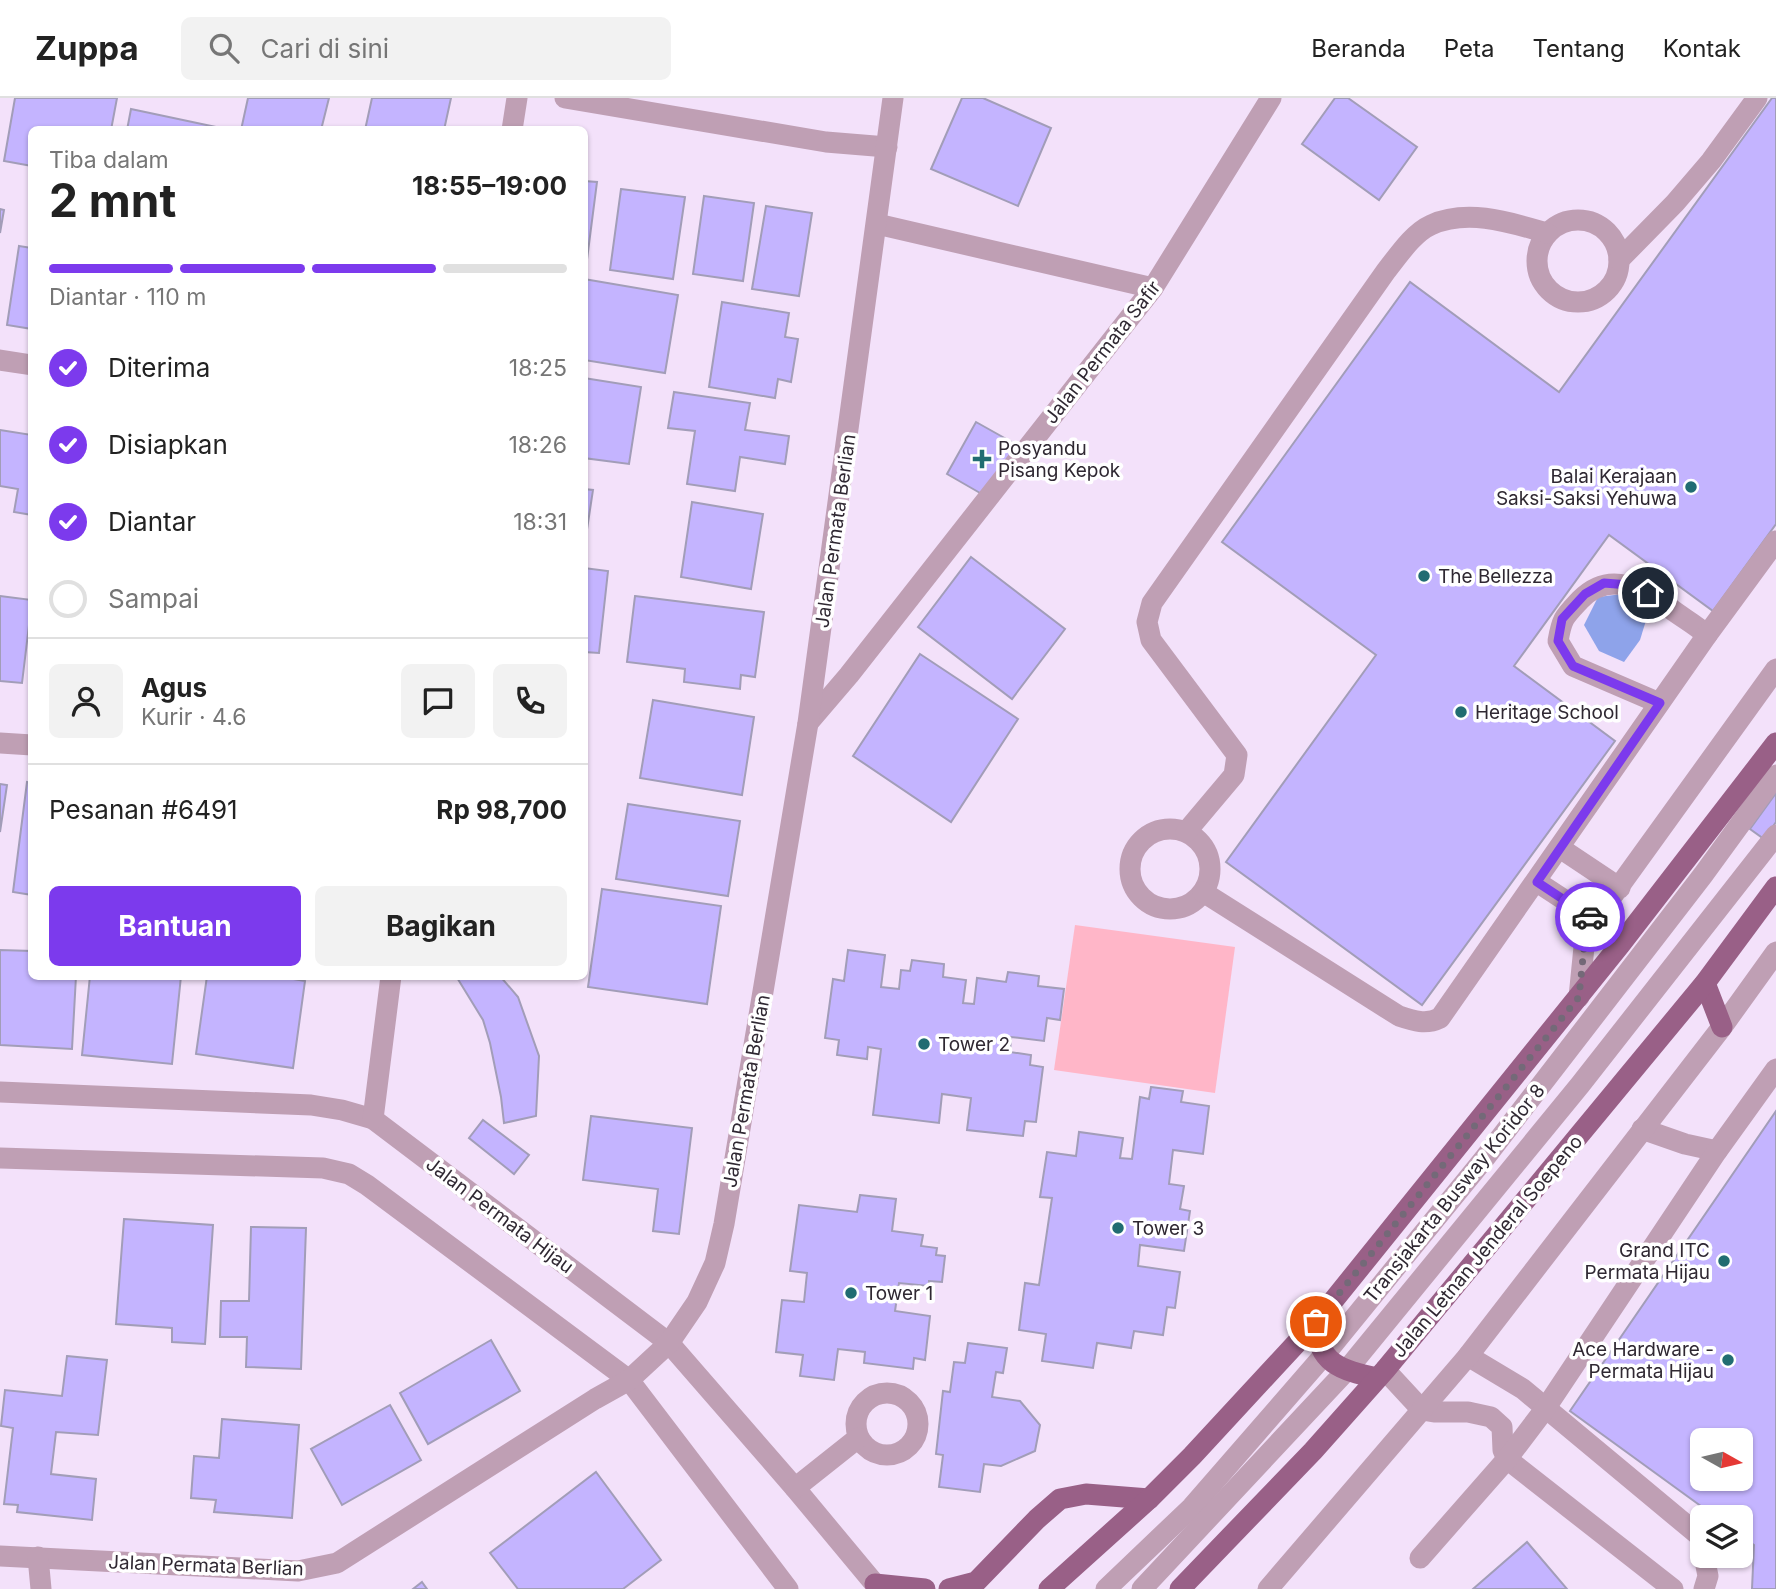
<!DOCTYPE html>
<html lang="id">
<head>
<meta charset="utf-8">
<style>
	body { margin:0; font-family:Inter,sans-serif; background:#f2f2f2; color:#222; height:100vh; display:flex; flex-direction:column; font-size:26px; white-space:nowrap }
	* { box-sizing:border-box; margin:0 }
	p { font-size:23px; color:#767676 }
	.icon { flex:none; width:38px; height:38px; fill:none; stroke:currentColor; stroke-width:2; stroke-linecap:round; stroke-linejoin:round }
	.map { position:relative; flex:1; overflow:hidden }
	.details { position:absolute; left:28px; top:28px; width:560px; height:854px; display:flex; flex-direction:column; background:#fff; border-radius:10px; box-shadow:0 2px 5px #0004 }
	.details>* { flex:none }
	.needle { width:46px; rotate:98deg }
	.tools { position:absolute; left:1690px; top:1330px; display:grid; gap:14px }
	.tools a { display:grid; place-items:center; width:63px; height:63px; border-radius:10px; background:#fff; box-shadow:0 2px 5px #0004; font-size:35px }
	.pin { position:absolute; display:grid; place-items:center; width:60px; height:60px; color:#fff; margin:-30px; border:4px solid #fff; border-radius:50%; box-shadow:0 2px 7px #0007 }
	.courier { position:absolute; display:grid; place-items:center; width:70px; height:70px; margin:-35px; border:5px solid #7c3aed; border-radius:50%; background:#fff; color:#222; box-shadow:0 2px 9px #0007 }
	.head em { font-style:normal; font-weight:700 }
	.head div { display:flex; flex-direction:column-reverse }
	.head { display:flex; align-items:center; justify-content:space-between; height:119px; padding:0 21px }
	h1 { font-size:46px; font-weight:700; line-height:52px }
	.bar { display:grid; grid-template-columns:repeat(4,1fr); gap:10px 7px; align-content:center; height:84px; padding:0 21px }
	.bar i { height:9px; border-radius:5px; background:#e0e0e0 }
	.bar .on { background:#7c3aed }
	.bar p { grid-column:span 4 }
	.line { display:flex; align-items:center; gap:18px; padding:0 21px; border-top:2px solid #e0e0e0 }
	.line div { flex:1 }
	.round { display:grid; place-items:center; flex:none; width:74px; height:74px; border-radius:10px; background:#f2f2f2 }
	ol { padding:0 21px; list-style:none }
	li { display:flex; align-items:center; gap:21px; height:77px }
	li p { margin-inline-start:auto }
	li .icon { padding:7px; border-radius:50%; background:#7c3aed; color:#fff; stroke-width:4 }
	li:last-child { color:#767676 }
	li i { width:38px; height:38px; border:4px solid #e0e0e0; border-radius:50% }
	.primary-button { display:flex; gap:14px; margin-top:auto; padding:14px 21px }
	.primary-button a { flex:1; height:80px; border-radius:10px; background:#7c3aed; color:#fff; font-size:28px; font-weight:700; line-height:80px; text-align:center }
	.primary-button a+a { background:#f2f2f2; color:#222 }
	header { display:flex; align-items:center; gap:42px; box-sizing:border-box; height:98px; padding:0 35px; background:#fff; border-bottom:2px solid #e0e0e0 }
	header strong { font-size:33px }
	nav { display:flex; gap:38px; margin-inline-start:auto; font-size:24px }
	.search { width:490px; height:63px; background:#f2f2f2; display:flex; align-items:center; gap:18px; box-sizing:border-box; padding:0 24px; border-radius:10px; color:#767676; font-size:26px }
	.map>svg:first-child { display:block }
</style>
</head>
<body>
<header>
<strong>Zuppa</strong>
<div class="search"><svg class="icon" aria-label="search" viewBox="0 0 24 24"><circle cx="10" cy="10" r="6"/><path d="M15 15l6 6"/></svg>Cari di sini</div>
<nav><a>Beranda</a><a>Peta</a><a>Tentang</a><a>Kontak</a></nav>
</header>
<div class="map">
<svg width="1776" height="1491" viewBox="0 0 1776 1491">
	<rect width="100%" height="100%" fill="#f3e1fa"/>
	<polygon fill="#ffb6c8" points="1075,827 1235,849 1215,995 1054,972"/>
	<polygon fill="#8ea3ea" points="1622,496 1648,516 1640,542 1624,564 1599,553 1584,527 1598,499"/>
	<g fill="#c4b4ff" stroke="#a29db8" stroke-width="2" fill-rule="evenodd">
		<polygon points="15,0 117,0 111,32 32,32 32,68 4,63"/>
		<polygon points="248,0 329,0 321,32 241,32"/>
		<polygon points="372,0 451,0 444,32 365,32"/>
		<polygon points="962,0 983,0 1051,30 1018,108 931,71"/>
		<polygon points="1335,0 1348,0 1417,49 1379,102 1302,46"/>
		<polygon points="1772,0 1776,0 1776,426 1713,513 1609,437 1514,568 1615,643 1422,907 1226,764 1376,557 1222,444 1410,184 1559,294"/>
		<polygon points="131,11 216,29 215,32 127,32"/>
		<polygon points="584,83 597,84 585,177 584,177"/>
		<polygon points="621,91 685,99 673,181 610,172"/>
		<polygon points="704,98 754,105 743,183 693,176"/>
		<polygon points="766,108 812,115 799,198 752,191"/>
		<polygon points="0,111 4,112 0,135"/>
		<polygon points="19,148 32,150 32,231 7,227"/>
		<polygon points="584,181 678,197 665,275 584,262"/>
		<polygon points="722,204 789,215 785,239 798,241 791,284 778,281 775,300 709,289"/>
		<polygon points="584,280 641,289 629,366 584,360"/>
		<polygon points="674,294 750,305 745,332 789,338 785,366 740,359 735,393 687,386 695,333 668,330"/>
		<polygon points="976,324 1017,347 987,399 947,376"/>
		<polygon points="0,332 32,337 32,417 14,414 18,391 0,388"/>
		<polygon points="584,391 593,392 584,451"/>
		<polygon points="692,404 763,416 751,491 681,479"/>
		<polygon points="971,459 1065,531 1012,601 918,529"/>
		<polygon points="584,470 608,473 599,555 584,554"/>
		<polygon points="0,498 32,502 22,585 0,583"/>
		<polygon points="635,498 764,514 755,579 741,577 740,591 684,584 685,571 627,564"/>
		<polygon points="920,556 1018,621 951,724 853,658"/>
		<polygon points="653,602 754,619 742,697 640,680"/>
		<polygon points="27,684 32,685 32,797 13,794"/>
		<polygon points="0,686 7,687 0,734"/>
		<polygon points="1776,695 1776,724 1764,741 1750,731"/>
		<polygon points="628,706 740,723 728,798 616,781"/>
		<polygon points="602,791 721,808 707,906 588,889"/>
		<polygon points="0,852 32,853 32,878 76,878 72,951 0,947"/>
		<polygon points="848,852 885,857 881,889 899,891 901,872 910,873 912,862 944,866 943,879 966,882 963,905 974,906 977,880 1006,884 1008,874 1039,878 1038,888 1064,891 1060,922 1047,920 1044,943 1011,939 1010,954 1031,957 1030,967 1043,969 1036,1024 1025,1023 1023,1038 967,1032 971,1000 942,996 939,1025 873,1017 881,951 868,949 867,961 837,957 839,942 825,940 833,881 844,883"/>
		<polygon points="90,878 181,878 172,966 82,957"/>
		<polygon points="207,878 276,878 305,883 293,970 196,956"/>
		<polygon points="456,878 500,878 518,899 539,958 536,1018 504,1025 501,999 490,945 483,922"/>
		<polygon points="1151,989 1183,993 1181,1004 1209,1008 1203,1056 1173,1052 1169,1086 1184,1088 1180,1111 1190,1113 1184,1153 1140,1147 1138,1168 1180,1174 1175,1210 1167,1209 1163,1237 1134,1233 1131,1250 1097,1245 1093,1270 1042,1263 1046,1236 1019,1232 1025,1185 1039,1187 1052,1100 1040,1099 1047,1054 1076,1058 1079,1034 1123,1040 1120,1060 1132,1061 1140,999 1149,1001"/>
		<path d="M1776 1013V1491H1752L1754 1447 1741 1438V1419H1716L1570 1313ZM1703 1342H1741V1381H1703Z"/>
		<polygon points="591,1018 692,1030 679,1136 653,1133 658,1091 583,1082"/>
		<polygon points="483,1022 529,1057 514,1076 469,1040"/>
		<polygon points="860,1097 896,1101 892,1133 923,1137 921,1148 937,1150 936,1157 945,1158 942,1184 929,1183 929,1188 899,1185 895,1213 930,1218 925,1262 914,1260 913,1271 864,1265 865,1254 838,1251 834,1282 800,1278 803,1257 776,1254 782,1202 804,1204 807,1175 790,1173 799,1107 857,1114"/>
		<polygon points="124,1121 213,1127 205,1246 172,1244 172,1230 116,1226"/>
		<polygon points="251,1129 306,1130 301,1271 246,1269 247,1239 220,1239 221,1203 249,1203"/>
		<polygon points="491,1242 520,1293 428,1346 400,1295"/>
		<polygon points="968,1245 1007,1250 1003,1275 996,1274 992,1299 1020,1303 1040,1327 1035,1353 1001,1368 984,1366 980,1394 939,1389 943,1357 936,1356 943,1293 950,1294 954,1264 965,1265"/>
		<polygon points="67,1258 107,1262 98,1337 56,1334 51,1376 96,1381 92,1422 17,1414 18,1407 4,1406 13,1330 1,1328 5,1292 62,1298"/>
		<polygon points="390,1307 421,1362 342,1407 311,1351"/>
		<polygon points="222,1321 299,1327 292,1420 214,1414 216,1402 191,1400 194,1358 219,1360"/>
		<polygon points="596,1374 661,1462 623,1491 518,1491 490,1455"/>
		<polygon points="1527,1444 1567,1491 1473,1491"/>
		<polygon points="422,1484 427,1491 413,1491"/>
	</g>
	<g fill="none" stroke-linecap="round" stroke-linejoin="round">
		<g stroke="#bf9fb4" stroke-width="21">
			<polyline points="565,0 826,44 887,49"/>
			<polyline points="512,32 517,0"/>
			<circle cx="1578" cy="163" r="41"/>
			<polyline points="877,126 1153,190"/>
			<polyline points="1619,162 1675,105 1711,63 1757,0"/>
			<polyline points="0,262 32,267"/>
			<path d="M1659 605 1573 568 1558 543C1562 520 1564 519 1580 502 1610 471 1643 491 1671 511 1683 520 1696 527 1707 537"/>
			<polyline points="808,625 849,577 1153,190 1271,0"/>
			<polyline points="0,645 32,647"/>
			<circle cx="1170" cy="771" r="40"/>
			<path d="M1186 734 1234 677 1237 657 1151 542 1147 524 1152 505 1386 173C1398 158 1413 135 1431 127 1468 110 1512 125 1547 135"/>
			<polyline points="1560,750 1620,790"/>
			<polyline points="1537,784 1595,822"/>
			<path d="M1203 794 1399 918C1414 923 1426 927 1440 920L1707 537 1776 443"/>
			<polyline points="1579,899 1584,849 1595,822 1776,571"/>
			<polyline points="0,994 311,1007 342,1012 373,1021 669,1245 795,1390 879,1491"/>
			<polyline points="373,1021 391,878"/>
			<polyline points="1642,1031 1685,1046 1717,1053"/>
			<polyline points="0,1060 323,1070 349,1076 367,1087 629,1282 788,1491"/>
			<polyline points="1468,1258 1523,1291 1702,1440 1703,1447"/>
			<polyline points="1385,1272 1422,1312 1434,1314 1468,1314 1491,1319 1502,1329 1503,1352 1507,1361 1673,1491"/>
			<circle cx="887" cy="1326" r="31"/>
			<polyline points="795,1390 858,1340"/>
			<polyline points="0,1458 298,1473 337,1465 595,1301 629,1282 669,1245 697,1204 715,1165 724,1126 808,625 893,0"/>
			<polyline points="38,1459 41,1491"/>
			<polyline points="1420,1460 1507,1361 1545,1311 1717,1053 1776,971"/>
			<polyline points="1106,1491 1192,1409 1325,1256 1484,1061 1703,777 1776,677"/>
			<polyline points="1142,1491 1346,1273 1580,987 1776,737"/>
			<polyline points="1268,1491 1468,1258 1722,929 1776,854"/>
			<polyline points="1704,1491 1708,1478 1704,1458"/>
		</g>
		<g stroke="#996087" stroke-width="21">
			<polyline points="1705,885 1722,929"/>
			<path d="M1316 1224C1317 1266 1341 1272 1377 1280"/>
			<polyline points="875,1486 925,1491"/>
			<polyline points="949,1491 976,1484 1037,1421 1060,1401 1086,1396 1149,1401"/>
			<polyline points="1049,1491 1149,1401 1192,1358 1316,1224 1620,847 1776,645"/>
			<polyline points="1180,1491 1313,1353 1385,1272 1705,885 1776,789"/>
		</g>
	</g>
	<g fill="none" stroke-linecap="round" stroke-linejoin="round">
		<polyline stroke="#746978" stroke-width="7" stroke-dasharray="0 12.6" points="1316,1224 1579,899 1584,849 1595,822 1590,819"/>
		<polyline stroke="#7c3aed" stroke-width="9" points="1590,819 1537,784 1660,605 1573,568 1558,543 1562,521 1585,496 1604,485 1629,487 1648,495"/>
	</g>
	<g fill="#216c72" stroke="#fff" stroke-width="2.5">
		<path d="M978.5 350.5h7v7h7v7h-7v7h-7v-7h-7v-7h7z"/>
		<circle cx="1691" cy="389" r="7"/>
		<circle cx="1424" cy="478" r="7"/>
		<circle cx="1461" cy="614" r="7"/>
		<circle cx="924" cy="946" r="7"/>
		<circle cx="1118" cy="1130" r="7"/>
		<circle cx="1724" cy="1163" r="7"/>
		<circle cx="851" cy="1195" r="7"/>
		<circle cx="1728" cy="1262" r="7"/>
	</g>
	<g text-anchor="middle" stroke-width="7" stroke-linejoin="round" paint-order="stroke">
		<g font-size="19" fill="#2f2832" stroke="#fff">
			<text transform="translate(1102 254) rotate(-52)" y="7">Jalan Permata Safir</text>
			<text transform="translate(835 433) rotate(-82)" y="7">Jalan Permata Berlian</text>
			<text transform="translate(746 993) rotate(-80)" y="7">Jalan Permata Berlian</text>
			<text transform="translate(1454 1095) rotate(-51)" y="7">Transjakarta Busway Koridor 8</text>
			<text transform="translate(500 1117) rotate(37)" y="7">Jalan Permata Hijau</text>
			<text transform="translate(1487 1148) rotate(-50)" y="7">Jalan Letnan Jenderal Soepeno</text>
			<text transform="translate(206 1467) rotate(2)" y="7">Jalan Permata Berlian</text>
		</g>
		<g font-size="19" fill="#2f2832" stroke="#fff" text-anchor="start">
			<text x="998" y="357">Posyandu<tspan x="998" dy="22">Pisang Kepok</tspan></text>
			<text x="1677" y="385" text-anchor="end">Balai Kerajaan<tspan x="1677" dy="22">Saksi-Saksi Yehuwa</tspan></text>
			<text x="1438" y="485">The Bellezza</text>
			<text x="1475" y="621">Heritage School</text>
			<text x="938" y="953">Tower 2</text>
			<text x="1132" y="1137">Tower 3</text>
			<text x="1710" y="1159" text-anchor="end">Grand ITC<tspan x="1710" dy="22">Permata Hijau</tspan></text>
			<text x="865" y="1202">Tower 1</text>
			<text x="1714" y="1258" text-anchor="end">Ace Hardware -<tspan x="1714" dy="22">Permata Hijau</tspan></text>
		</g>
	</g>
</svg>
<div class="tools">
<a><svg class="needle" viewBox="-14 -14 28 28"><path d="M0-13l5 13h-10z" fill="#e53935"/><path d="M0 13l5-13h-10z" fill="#767676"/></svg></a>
<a><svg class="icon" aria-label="layers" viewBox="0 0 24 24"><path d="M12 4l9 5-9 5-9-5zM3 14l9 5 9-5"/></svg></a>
</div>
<div class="pin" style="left:1316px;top:1224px;background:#ea580c"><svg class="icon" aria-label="bag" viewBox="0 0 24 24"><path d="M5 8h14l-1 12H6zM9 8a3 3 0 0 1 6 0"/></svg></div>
<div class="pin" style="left:1648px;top:495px;background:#1f2937"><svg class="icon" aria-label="home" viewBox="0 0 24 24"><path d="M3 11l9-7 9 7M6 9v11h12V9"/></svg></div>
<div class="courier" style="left:1590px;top:819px"><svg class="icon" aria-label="car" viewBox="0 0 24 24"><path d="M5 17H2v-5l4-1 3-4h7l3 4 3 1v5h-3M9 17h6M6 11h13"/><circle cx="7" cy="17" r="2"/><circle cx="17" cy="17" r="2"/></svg></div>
<section class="details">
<div class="head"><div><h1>2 mnt</h1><p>Tiba dalam</p></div><em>18:55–19:00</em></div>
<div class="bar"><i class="on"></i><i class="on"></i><i class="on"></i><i></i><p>Diantar · 110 m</p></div>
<ol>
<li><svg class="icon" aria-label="check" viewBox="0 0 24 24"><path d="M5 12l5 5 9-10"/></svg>Diterima<p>18:25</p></li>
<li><svg class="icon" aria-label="check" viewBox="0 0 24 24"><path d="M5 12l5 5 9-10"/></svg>Disiapkan<p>18:26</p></li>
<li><svg class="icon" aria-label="check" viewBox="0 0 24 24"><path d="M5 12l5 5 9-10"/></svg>Diantar<p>18:31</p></li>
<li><i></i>Sampai</li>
</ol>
<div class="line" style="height:126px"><a class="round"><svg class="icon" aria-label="person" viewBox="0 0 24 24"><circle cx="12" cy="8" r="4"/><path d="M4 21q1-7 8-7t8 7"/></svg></a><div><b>Agus</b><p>Kurir · 4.6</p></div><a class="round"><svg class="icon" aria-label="chat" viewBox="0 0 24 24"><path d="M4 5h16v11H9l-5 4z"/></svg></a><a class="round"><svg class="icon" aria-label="phone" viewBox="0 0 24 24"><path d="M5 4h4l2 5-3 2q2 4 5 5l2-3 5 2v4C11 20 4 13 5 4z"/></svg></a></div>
<div class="line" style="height:91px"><div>Pesanan #6491</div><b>Rp 98,700</b></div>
<div class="primary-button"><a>Bantuan</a><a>Bagikan</a></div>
</section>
</div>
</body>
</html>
